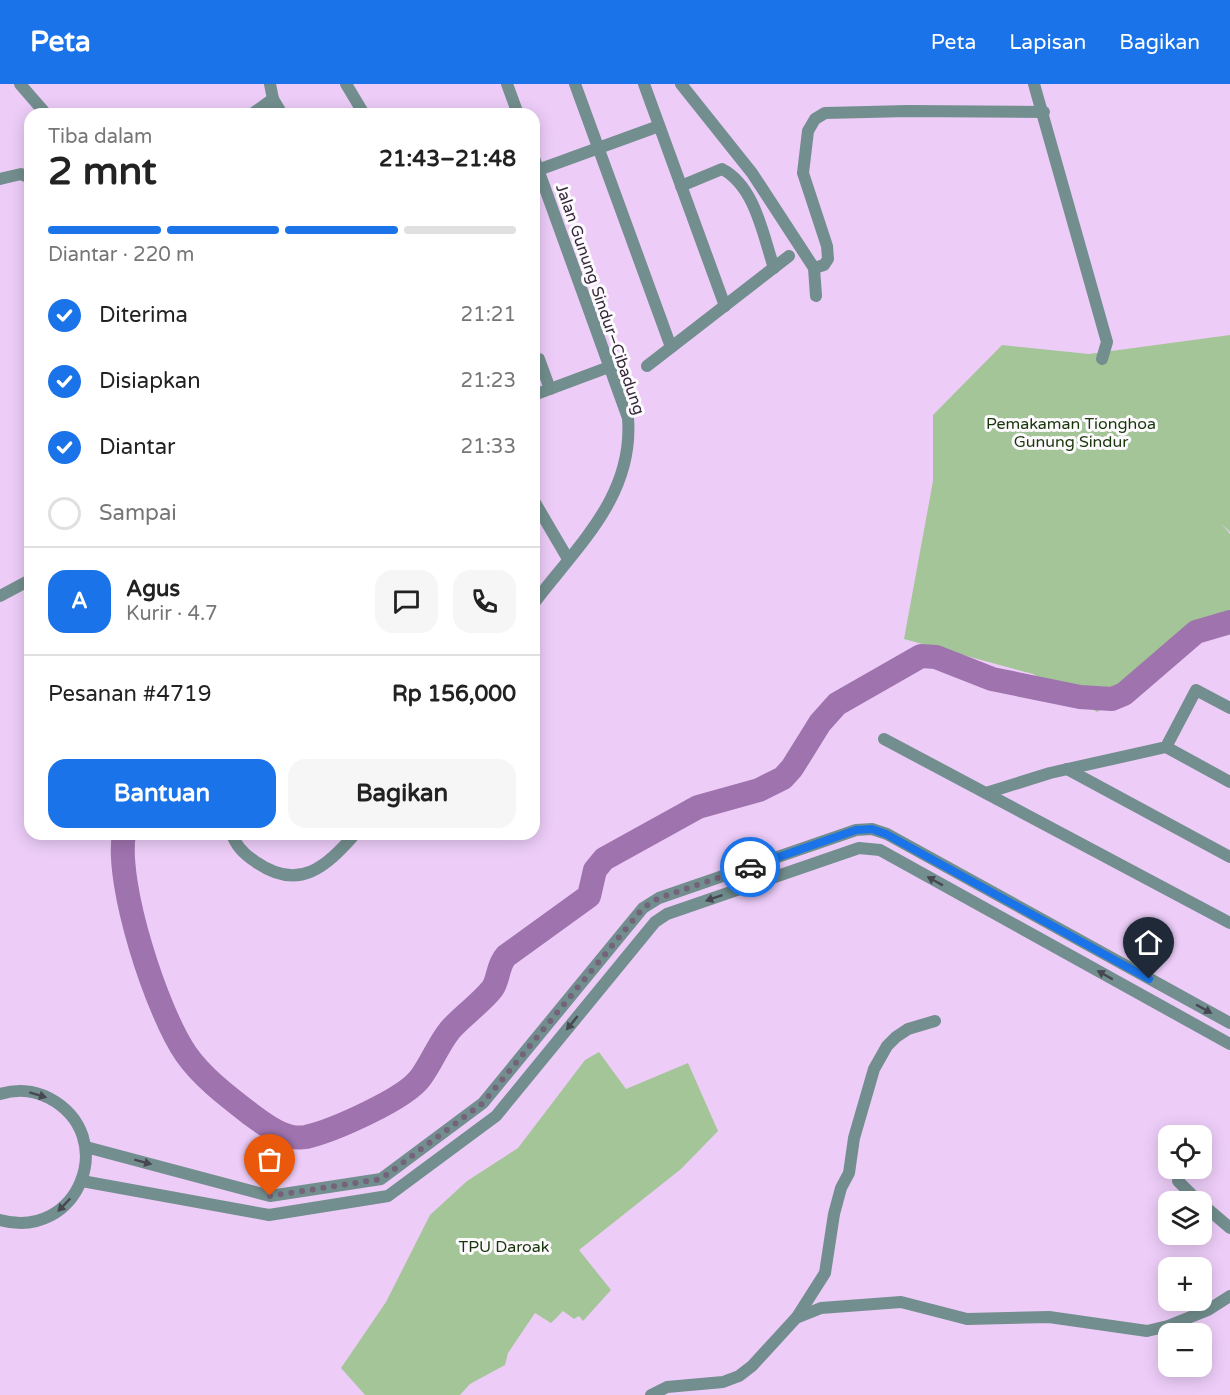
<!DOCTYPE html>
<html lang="id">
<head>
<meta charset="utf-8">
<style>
	body { margin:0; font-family:"Varela Round",sans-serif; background:#f6f6f6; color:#222; height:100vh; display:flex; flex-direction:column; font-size:22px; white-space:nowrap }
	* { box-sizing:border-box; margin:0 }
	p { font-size:20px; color:#767676 }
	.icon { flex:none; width:33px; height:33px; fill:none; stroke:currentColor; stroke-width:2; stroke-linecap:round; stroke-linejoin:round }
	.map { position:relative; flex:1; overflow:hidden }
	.drawer { position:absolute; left:24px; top:24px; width:516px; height:732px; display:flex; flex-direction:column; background:#fff; border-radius:18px; box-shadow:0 3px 15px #0003 }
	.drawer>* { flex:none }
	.fabs { position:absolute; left:1158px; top:1041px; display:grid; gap:12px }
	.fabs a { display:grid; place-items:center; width:54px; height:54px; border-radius:12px; background:#fff; box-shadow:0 3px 15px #0003; font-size:30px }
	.pin { position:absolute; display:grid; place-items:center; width:51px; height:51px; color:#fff; margin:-62px -26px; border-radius:50% 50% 50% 0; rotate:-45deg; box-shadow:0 0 6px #0007 }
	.pin .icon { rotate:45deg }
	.courier { position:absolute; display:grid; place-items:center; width:60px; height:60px; margin:-30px; border:4px solid #1a73e8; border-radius:50%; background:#fff; color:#222; box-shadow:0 2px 8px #0007 }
	.overview em { font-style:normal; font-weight:800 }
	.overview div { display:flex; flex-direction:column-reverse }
	.overview { display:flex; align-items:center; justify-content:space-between; height:102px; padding:0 24px }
	h1 { font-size:39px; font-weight:800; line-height:45px }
	.bar { display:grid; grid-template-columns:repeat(4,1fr); gap:9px 6px; align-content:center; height:72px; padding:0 24px }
	.bar i { height:8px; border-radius:4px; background:#e0e0e0 }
	.bar .on { background:#1a73e8 }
	.bar p { grid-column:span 4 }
	.line { display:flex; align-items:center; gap:15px; padding:0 24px; border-top:2px solid #e0e0e0 }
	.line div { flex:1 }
	.round { display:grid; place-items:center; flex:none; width:63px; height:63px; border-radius:18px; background:#f6f6f6 }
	ol { padding:0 24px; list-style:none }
	li { display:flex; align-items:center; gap:18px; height:66px }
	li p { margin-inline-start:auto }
	li .icon { padding:6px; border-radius:50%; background:#1a73e8; color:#fff; stroke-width:4 }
	li:last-child { color:#767676 }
	li i { width:33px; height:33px; border:3px solid #e0e0e0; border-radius:50% }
	.cta { display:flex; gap:12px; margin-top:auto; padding:12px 24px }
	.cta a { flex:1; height:69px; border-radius:18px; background:#1a73e8; color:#fff; font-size:24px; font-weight:800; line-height:69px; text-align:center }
	.cta a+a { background:#f6f6f6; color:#222 }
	header { display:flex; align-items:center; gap:36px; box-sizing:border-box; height:84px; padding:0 30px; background:#1a73e8; color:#fff }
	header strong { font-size:28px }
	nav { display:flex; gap:33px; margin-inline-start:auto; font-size:21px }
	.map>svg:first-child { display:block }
</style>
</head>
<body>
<header>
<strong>Peta</strong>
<nav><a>Peta</a><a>Lapisan</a><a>Bagikan</a></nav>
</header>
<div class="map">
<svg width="1230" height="1311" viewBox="0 0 1230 1311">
	<rect width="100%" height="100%" fill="#edcdf8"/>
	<g fill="#a4c597">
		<polygon points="1230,251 1230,448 1221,439 1230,450 1230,534 1218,531 1189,545 1144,600 1097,628 1033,590 904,555 933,397 933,331 1002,261 1089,270"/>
		<polygon points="599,968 626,1005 688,979 718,1047 681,1085 579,1166 611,1206 583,1237 579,1232 574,1235 563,1227 551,1239 535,1229 508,1269 505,1281 470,1300 460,1311 365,1311 341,1284 386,1218 430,1131 467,1097 518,1064 585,976"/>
	</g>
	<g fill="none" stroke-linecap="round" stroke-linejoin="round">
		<path stroke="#9f73ae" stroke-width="24" d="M124 750C115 800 157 928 186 970 202 993 227 1012 249 1029 264 1040 285 1057 306 1053 332 1047 406 1015 421 993 432 978 438 961 450 946 462 932 480 920 492 905 499 896 497 882 506 872L589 812 595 786 604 775 698 723 759 706 783 694 792 684 820 639 837 620 921 572 936 573 992 595 1080 613 1112 615 1124 610 1196 548 1230 538"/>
		<g stroke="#738e8e" stroke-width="12">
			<polyline points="20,0 46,30"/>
			<polyline points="270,0 273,15 282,30"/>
			<polyline points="346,0 364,30"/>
			<polyline points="575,0 671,263"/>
			<polyline points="644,0 725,222"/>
			<polyline points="681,0 752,89 814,184 816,212"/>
			<polyline points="1034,0 1107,258 1102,275"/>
			<polyline points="252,30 273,15"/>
			<polyline points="538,86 659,42"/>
			<polyline points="0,95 21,90 30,94"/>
			<path d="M681 102 722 85C755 102 763 151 774 184"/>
			<polyline points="814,184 824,181 828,175 827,162 803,89 808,47 815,35 825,29 908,27 1044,28"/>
			<polyline points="539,275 550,305"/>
			<polyline points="647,282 789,172"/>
			<polyline points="534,311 609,283"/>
			<polyline points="534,417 568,475"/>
			<polyline points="884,655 1230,839"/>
			<polyline points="1166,663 1230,698"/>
			<polyline points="1067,685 1230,773"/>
			<polyline points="986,709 1050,689 1166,663 1196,606 1230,624"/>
			<path d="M0 1010C16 1005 34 1006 49 1014 121 1052 78 1158 0 1136"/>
			<polyline points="86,1063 270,1112 381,1095 483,1019 643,824 659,814 856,746 872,745 887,750 1230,939"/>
			<polyline points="82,1097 269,1131 388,1112 496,1032 655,838 667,830 859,764 880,766 1230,960"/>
			<polyline points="1178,1097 1199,1118"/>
			<polyline points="1202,1120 1230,1144"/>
			<polyline points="797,1233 825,1189 834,1130 841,1104 849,1089 854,1054 874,985 887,962 896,953 908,945 935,937"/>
			<polyline points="651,1311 667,1303 723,1298 739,1292 752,1282 796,1234 821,1224 901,1218 967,1235 1049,1233 1147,1247 1168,1242 1208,1226 1230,1212"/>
		</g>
		<g stroke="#738e8e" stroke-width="12">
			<polyline points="507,0 518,30"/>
			<path d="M534 74 628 334C634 412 578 461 534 519"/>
			<polyline points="0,512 30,496"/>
			<path d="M232 750C236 763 245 771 256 778 299 808 326 783 355 750"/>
		</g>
	</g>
	<defs><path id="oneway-solid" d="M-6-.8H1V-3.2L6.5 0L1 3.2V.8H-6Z" transform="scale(1.5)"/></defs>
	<g fill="#474752">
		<use href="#oneway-solid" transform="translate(935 797) rotate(-151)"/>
		<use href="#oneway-solid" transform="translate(714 814) rotate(161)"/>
		<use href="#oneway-solid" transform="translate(1105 891) rotate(-151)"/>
		<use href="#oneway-solid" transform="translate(1204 925) rotate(29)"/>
		<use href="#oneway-solid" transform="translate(572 939) rotate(129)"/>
		<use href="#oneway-solid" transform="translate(38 1011) rotate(17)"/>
		<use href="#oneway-solid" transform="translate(143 1078) rotate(15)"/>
		<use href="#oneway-solid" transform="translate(64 1121) rotate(134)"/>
	</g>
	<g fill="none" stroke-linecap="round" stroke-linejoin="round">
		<polyline stroke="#75627b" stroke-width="6" stroke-dasharray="0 10.8" points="270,1112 381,1095 483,1019 643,824 659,814 750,783"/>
		<polyline stroke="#1a73e8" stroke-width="8" points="750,783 856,746 872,745 886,750 1149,895"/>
	</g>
	<g text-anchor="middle" stroke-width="6" stroke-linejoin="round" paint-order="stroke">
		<g font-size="16" fill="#342838" stroke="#fdfafe">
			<text transform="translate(601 215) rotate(71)" y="6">Jalan Gunung Sindur–Cibadung</text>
		</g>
		<g font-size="16" fill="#18360a" stroke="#fdfafe">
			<text x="1071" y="345">Pemakaman Tionghoa<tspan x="1071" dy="18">Gunung Sindur</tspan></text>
			<text x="504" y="1168">TPU Daroak</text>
		</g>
	</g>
</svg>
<div class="fabs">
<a><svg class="icon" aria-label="locate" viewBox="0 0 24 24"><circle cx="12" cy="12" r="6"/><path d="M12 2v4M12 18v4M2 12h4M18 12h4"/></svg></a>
<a><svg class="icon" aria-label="layers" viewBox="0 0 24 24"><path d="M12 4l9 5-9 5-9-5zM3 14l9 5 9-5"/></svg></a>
<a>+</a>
<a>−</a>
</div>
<div class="pin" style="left:270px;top:1112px;background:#ea580c"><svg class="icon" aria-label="bag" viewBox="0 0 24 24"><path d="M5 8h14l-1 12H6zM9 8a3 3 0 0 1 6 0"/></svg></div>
<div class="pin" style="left:1149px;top:895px;background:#1f2937"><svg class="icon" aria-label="home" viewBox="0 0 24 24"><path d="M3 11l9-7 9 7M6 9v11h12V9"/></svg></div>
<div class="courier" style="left:750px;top:783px"><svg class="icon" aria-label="car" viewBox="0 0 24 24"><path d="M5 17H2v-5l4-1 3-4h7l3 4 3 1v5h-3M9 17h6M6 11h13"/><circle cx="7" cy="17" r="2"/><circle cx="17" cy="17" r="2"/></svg></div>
<section class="drawer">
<div class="overview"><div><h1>2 mnt</h1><p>Tiba dalam</p></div><em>21:43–21:48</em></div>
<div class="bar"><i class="on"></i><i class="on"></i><i class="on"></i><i></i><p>Diantar · 220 m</p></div>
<ol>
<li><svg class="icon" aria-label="check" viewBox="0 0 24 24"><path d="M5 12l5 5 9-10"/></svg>Diterima<p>21:21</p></li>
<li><svg class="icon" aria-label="check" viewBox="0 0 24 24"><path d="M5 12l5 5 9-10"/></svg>Disiapkan<p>21:23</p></li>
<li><svg class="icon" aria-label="check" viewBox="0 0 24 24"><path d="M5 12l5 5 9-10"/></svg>Diantar<p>21:33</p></li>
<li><i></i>Sampai</li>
</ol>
<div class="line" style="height:108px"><b class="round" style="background:#1a73e8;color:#fff">A</b><div><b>Agus</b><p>Kurir · 4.7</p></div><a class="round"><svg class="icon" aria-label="chat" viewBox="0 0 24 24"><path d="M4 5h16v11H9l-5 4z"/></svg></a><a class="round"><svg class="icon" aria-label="phone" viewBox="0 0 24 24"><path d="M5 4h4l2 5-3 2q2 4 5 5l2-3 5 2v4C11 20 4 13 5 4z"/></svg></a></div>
<div class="line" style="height:78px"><div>Pesanan #4719</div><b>Rp 156,000</b></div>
<div class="cta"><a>Bantuan</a><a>Bagikan</a></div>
</section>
</div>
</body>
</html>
